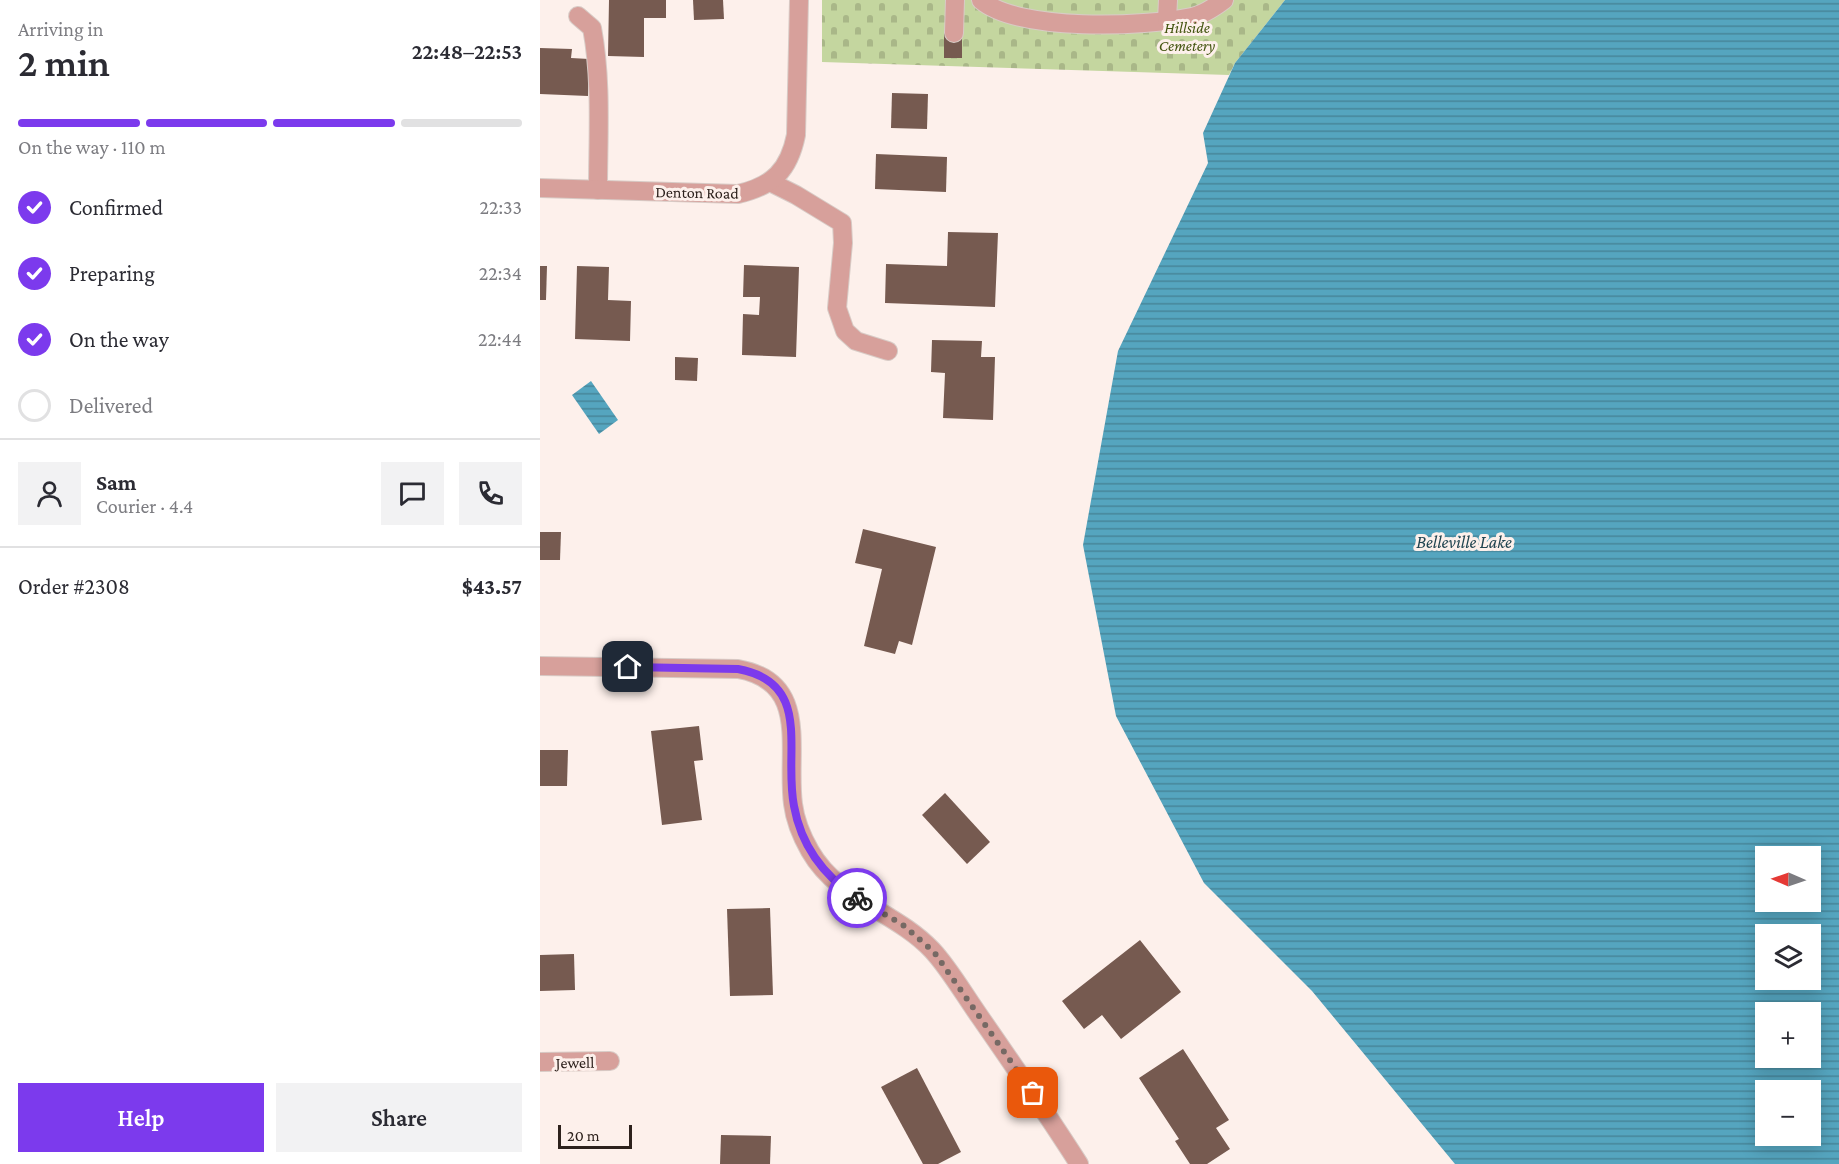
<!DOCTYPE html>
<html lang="en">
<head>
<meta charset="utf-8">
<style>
	body { margin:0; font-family:"Crimson Pro",serif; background:#f2f2f3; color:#2b2b33; height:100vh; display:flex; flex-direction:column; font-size:22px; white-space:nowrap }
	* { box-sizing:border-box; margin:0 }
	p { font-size:20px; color:#7c7c81 }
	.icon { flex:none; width:33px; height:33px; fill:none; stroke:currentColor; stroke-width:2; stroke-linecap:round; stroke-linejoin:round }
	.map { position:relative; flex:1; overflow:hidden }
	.side { display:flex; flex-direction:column; background:#fff; width:540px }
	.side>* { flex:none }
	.needle { width:39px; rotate:272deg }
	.controls { position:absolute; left:1215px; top:846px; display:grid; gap:12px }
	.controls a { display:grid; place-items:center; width:66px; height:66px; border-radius:0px; background:#fff; box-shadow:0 3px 15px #0003; font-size:30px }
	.scale { position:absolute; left:18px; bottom:15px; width:74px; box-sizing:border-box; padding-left:6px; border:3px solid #2d211c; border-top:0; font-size:16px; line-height:21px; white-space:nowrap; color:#2d211c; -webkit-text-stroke:4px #fdf0eb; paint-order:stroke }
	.pin { position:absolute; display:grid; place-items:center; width:51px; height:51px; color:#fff; margin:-26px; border-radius:12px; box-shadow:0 3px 9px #0006 }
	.courier { position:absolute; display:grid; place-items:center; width:60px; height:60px; margin:-30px; border:4px solid #7c3aed; border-radius:50%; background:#fff; color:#222; box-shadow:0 2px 8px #0007 }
	.overview em { font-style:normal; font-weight:600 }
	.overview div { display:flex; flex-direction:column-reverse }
	.overview { display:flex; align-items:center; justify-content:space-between; height:102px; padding:0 18px }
	h1 { font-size:39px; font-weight:600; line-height:45px }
	.bar { display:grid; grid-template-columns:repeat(4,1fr); gap:9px 6px; align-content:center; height:72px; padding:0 18px }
	.bar i { height:8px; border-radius:4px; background:#e1e1e2 }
	.bar .current { background:#7c3aed }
	.bar p { grid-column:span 4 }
	.line { display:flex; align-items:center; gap:15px; padding:0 18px; border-top:2px solid #e1e1e2 }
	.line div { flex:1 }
	.round { display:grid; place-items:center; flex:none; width:63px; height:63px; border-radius:0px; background:#f2f2f3 }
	ol { padding:0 18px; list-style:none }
	li { display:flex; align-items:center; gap:18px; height:66px }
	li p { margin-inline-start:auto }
	li .icon { padding:6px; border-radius:50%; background:#7c3aed; color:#fff; stroke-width:4 }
	li:last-child { color:#7c7c81 }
	li i { width:33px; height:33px; border:3px solid #e1e1e2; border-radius:50% }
	.action { display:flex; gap:12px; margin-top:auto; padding:12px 18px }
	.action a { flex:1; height:69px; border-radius:0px; background:#7c3aed; color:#fff; font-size:24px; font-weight:600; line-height:69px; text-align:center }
	.action a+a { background:#f2f2f3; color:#2b2b33 }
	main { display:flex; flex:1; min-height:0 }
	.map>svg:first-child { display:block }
</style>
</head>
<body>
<main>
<section class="side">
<div class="overview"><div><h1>2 min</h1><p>Arriving in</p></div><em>22:48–22:53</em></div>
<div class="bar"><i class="current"></i><i class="current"></i><i class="current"></i><i></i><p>On the way · 110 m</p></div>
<ol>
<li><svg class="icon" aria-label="check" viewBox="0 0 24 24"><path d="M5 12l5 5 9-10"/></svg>Confirmed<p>22:33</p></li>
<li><svg class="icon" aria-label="check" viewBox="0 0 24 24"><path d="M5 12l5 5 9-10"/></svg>Preparing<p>22:34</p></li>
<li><svg class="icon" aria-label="check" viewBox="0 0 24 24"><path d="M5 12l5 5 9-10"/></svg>On the way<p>22:44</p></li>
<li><i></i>Delivered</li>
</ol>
<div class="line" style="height:108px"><a class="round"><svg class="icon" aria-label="person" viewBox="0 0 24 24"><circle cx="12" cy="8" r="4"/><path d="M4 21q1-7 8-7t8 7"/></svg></a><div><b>Sam</b><p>Courier · 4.4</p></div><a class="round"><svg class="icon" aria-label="chat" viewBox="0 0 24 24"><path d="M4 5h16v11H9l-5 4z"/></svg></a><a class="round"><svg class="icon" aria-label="phone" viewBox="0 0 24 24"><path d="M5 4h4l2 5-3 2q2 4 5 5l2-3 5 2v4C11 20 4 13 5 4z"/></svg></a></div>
<div class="line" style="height:78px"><div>Order #2308</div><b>$43.57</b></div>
<div class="action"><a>Help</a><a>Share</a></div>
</section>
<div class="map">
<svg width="1299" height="1164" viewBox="0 0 1299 1164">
	<defs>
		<pattern id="cemetery-stones" width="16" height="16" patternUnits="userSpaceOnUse" patternTransform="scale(1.5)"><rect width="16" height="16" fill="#c4d69f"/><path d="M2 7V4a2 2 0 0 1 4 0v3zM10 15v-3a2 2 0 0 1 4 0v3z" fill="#a9b788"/></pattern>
		<pattern id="water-rules" width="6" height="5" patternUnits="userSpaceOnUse" patternTransform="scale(1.5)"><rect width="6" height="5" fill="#55a5bf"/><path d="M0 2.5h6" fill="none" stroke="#47869a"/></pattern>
	</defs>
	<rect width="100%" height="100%" fill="#fdf0eb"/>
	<polygon fill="url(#cemetery-stones)" points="282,0 745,0 695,63 689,75 282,62"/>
	<g fill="url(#water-rules)" fill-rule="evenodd">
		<path d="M745 0H1299V1164H915L772 991 664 883 576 716 543 545 578 351 668 163 663 133 695 63ZM1226 856H1270V902H1226ZM1226 934H1270V980H1226ZM1226 1012H1270V1058H1226ZM1226 1090H1270V1136H1226Z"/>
		<polygon points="51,381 78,420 59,434 32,395"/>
	</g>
	<g fill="#765a50">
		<polygon points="69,0 126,0 126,18 104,18 104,57 68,56"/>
		<polygon points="153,0 183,0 184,19 154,20"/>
		<rect x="404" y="33" width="18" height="25"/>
		<polygon points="0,48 32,49 31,58 49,59 48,96 0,94"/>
		<polygon points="352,93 388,94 387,129 351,128"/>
		<polygon points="336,154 407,157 406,192 335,189"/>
		<polygon points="408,232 458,233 455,307 345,303 346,264 407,266"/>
		<polygon points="204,265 259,267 256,357 202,355 203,314 219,315 220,297 203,297"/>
		<polygon points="0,266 7,266 6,300 0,300"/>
		<polygon points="37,266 69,267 68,300 91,301 90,341 35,339"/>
		<polygon points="392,340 442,341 441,357 455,357 453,420 403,418 405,373 391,372"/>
		<polygon points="135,357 158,358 157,381 135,380"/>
		<polygon points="323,529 396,547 372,645 359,641 355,654 324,646 342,569 315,563"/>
		<polygon points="0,532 21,532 20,560 0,560"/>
		<polygon points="159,726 163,760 154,761 162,820 122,825 111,731"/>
		<polygon points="0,750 28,750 27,786 0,786"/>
		<polygon points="405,793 450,842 427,864 382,815"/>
		<polygon points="230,908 233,995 190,996 187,909"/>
		<polygon points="600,940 641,992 581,1039 562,1015 544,1029 522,1001"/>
		<polygon points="34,954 35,990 0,991 0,955"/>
		<polygon points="643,1049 689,1120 676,1128 690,1149 667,1164 650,1164 635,1141 639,1139 599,1078"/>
		<polygon points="377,1068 421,1152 398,1164 383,1164 341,1087"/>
		<polygon points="181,1135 231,1136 230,1164 180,1164"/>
	</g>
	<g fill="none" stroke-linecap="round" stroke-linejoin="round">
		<defs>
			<g id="minor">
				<path d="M441 0C479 32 604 27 652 17 662 15 676 6 684 0"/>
				<path d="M38 16 52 28C62 81 58 136 58 190"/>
				<polyline points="627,20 628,0"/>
				<polyline points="414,33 415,0"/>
				<polyline points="230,182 256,195 302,223 303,243 297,308 305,331 316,341 348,351"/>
				<path d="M0 188 198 194C233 186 249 170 256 135L259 0"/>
				<path d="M0 666 198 669C271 682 246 750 253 804 255 820 262 837 270 851 298 900 355 911 392 950 409 968 425 996 440 1017 474 1066 507 1114 539 1164"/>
				<polyline points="0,1062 70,1061"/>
			</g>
		</defs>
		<use href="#minor" stroke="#d8cbc6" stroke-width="20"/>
		<use href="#minor" stroke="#d7a09b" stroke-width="18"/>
	</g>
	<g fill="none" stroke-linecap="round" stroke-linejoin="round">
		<polyline stroke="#766964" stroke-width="6" stroke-dasharray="0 10.8" points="317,898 363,925 394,952 493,1093"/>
		<path stroke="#7c3aed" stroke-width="8" d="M88 667 198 669C274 683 243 752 254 806 261 845 284 876 317 898"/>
	</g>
	<g text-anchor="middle" stroke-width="6" stroke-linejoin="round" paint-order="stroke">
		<g font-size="16" font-style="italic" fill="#445510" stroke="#fdf0eb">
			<text x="647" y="33">Hillside<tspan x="647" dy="18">Cemetery</tspan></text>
		</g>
		<g font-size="16" fill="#2d211c" stroke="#fdf0eb">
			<text transform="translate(157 192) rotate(1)" y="6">Denton Road</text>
			<text transform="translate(35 1062) rotate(-1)" y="6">Jewell</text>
		</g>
		<g font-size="18" font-style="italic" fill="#204450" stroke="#fdf0eb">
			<text x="924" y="548">Belleville Lake</text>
		</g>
	</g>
</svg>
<div class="controls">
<a><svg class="needle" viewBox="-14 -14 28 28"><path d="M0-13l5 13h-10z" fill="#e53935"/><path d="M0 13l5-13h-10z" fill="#7c7c81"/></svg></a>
<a><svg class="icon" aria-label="layers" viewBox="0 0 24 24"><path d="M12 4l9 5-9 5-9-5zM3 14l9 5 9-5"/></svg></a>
<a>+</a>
<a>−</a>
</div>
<div class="scale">20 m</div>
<div class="pin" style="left:493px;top:1093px;background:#ea580c"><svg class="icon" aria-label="bag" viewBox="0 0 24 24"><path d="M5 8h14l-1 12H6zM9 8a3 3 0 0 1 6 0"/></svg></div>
<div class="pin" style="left:88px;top:667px;background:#1f2937"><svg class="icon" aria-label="home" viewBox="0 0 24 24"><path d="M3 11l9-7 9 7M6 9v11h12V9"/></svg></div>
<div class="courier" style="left:317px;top:898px"><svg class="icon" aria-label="bike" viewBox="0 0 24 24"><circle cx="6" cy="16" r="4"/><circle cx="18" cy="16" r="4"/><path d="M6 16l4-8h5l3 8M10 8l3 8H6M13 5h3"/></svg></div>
</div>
</main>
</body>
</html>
